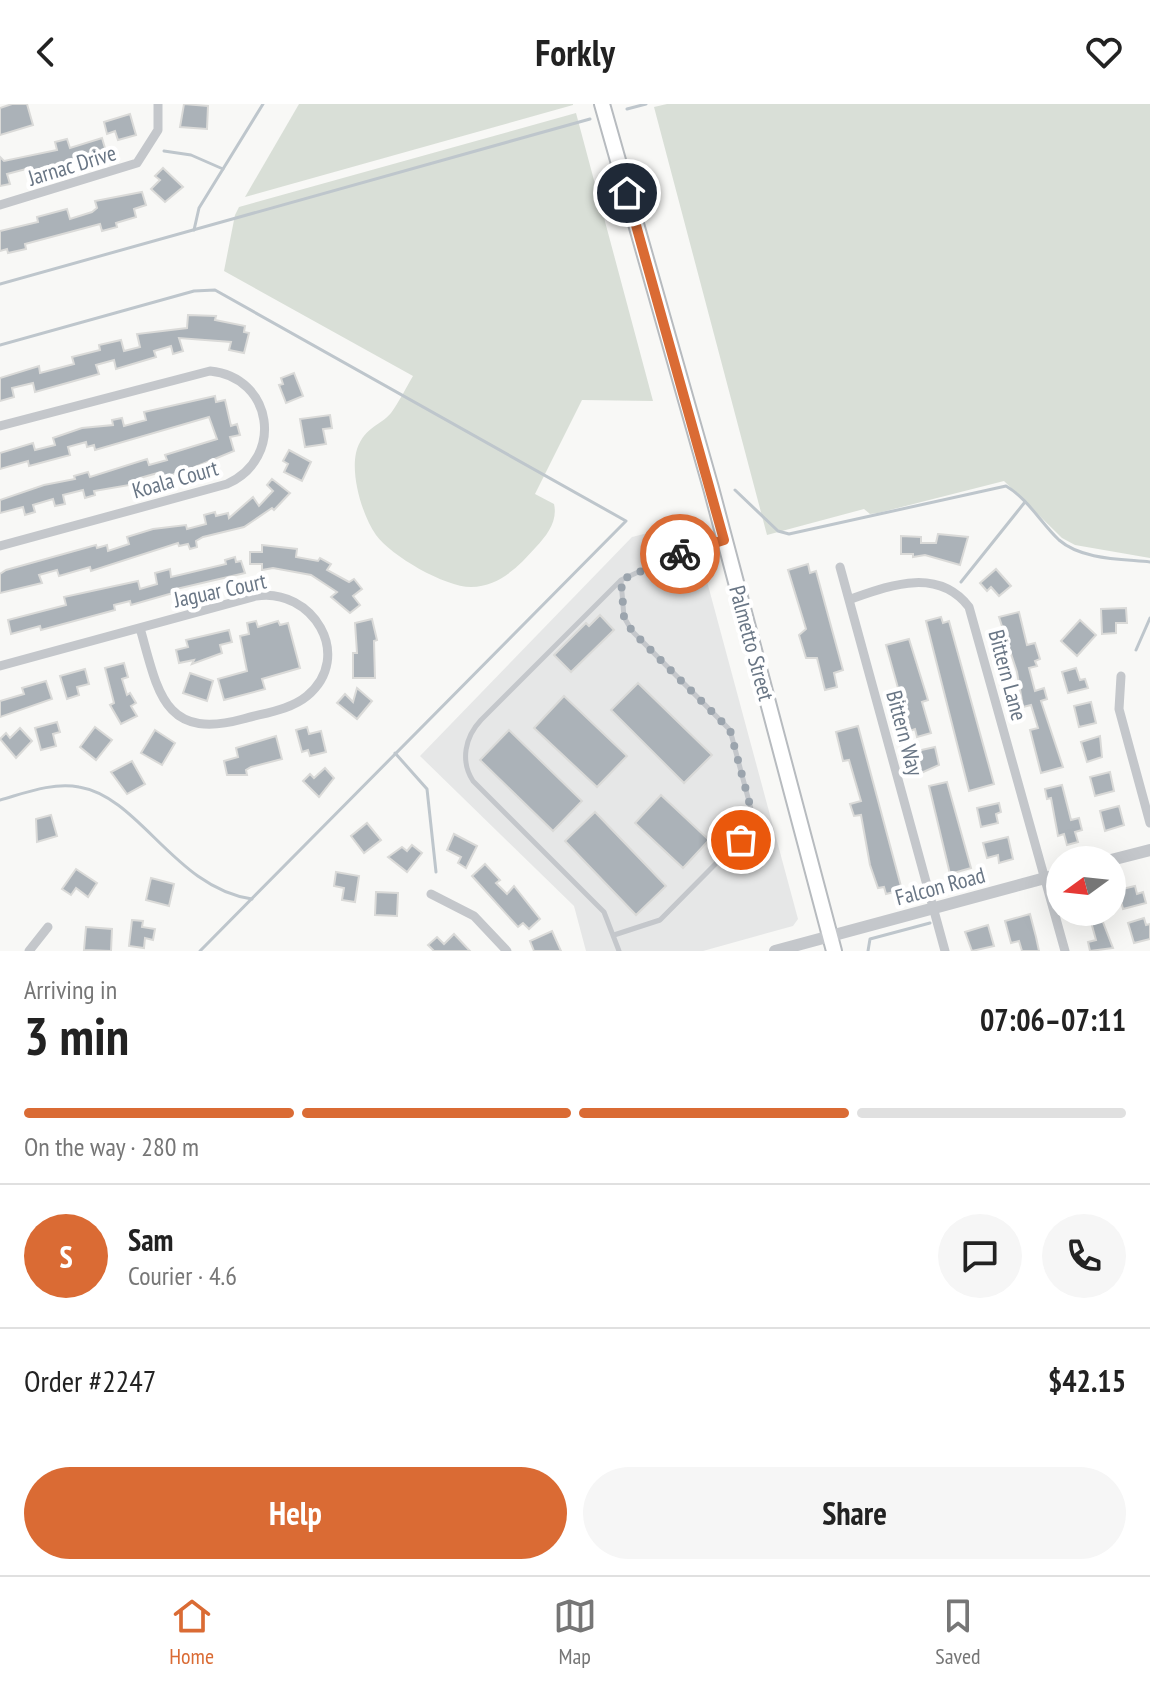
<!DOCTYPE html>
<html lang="en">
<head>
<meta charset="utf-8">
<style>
	body { margin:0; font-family:"PT Sans Narrow",sans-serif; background:#f6f6f6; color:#222; height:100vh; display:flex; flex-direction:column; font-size:30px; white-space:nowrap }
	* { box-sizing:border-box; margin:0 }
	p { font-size:26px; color:#767676 }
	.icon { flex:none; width:44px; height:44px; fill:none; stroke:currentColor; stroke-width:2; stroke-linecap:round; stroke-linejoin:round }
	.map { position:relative; height:847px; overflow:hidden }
	.panel { display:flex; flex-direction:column; background:#fff; flex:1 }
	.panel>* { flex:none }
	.needle { width:52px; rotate:255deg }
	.fabs { position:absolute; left:1046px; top:742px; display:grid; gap:16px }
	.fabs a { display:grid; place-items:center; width:80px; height:80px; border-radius:50%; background:#fff; box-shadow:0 8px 32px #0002; font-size:40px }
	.pin { position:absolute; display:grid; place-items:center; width:68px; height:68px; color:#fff; margin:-34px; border:4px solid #fff; border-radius:50%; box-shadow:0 2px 8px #0007 }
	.courier { position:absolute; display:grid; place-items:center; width:80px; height:80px; margin:-40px; border:6px solid #da6b34; border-radius:50%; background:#fff; color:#222; box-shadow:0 2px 10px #0007 }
	.summary em { font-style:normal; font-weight:700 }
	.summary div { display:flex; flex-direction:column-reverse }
	.summary { display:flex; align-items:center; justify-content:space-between; height:136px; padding:0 24px }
	h1 { font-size:52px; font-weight:700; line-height:60px }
	.bar { display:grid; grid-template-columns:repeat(4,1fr); gap:12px 8px; align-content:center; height:96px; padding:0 24px }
	.bar i { height:10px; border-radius:6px; background:#e0e0e0 }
	.bar .selected { background:#da6b34 }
	.bar p { grid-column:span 4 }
	.line { display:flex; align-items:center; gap:20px; padding:0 24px; border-top:2px solid #e0e0e0 }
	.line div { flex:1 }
	.round { display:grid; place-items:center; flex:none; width:84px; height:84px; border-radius:42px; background:#f6f6f6 }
	.primary-button { display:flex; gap:16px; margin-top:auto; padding:16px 24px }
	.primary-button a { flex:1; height:92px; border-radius:48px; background:#da6b34; color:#fff; font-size:32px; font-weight:700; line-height:92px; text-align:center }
	.primary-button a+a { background:#f6f6f6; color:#222 }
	header { display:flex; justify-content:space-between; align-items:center; height:104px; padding:0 24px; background:#fff; font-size:36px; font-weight:700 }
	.menu { display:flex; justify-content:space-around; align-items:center; height:112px; border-top:2px solid #e0e0e0; background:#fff; font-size:22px; color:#767676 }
	.menu a { display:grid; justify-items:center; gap:4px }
	.menu .selected { color:#da6b34 }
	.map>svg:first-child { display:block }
</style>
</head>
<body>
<header><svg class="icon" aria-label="back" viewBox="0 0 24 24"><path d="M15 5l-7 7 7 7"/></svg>Forkly<svg class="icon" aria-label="heart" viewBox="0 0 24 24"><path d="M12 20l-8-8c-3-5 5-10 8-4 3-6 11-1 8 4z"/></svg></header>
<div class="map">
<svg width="1150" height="847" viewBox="0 0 1150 847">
	<rect width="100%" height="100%" fill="#f8f8f6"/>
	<polygon fill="#e6e7e7" points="691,418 798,815 793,822 703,847 586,847 574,802 420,652 632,433"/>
	<g fill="#d9dfd7">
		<polygon points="299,0 573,0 573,1 245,93"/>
		<polygon points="667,0 1150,0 1150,454 1075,441 1062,434 1004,377 878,409 870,410 864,405 767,431 654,3"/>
		<path d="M576 9 653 297 582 296 535 390 554 400C558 417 547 431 536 443 518 463 500 482 471 483 445 483 391 452 376 431 362 411 351 372 356 349 362 324 380 322 391 309 399 298 406 284 413 272L224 167 235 111 239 103Z"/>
	</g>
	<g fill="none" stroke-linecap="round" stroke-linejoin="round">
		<g stroke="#bec6cc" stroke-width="3">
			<polyline points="627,5 646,0"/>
			<polyline points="164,47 191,51 223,65"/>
			<polyline points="194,126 199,104 263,0"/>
			<polyline points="0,180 590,15"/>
			<polyline points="0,241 194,187 215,186 626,417 200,847"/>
			<path d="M735 386 778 427 789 430 1006 382C1028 395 1041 419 1059 436 1082 456 1122 455 1150 458"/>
			<polyline points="961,478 1025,398"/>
			<polyline points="1136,546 1150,514"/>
			<polyline points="395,649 427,685 436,768"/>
			<path d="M0 696C25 689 53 678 79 683 140 693 175 784 252 795"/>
			<polyline points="868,847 870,835 930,819"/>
		</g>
	</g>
	<g fill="#abb2b8" stroke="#dadad8" stroke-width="2">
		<polygon points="12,0 27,0 33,21 0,31 0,4"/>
		<polygon points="184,0 208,2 207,25 180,23"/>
		<polygon points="130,10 136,31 118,36 115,27 107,30 104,18"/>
		<polygon points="102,34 107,51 32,74 30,64 7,70 10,80 0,82 0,53 4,57 57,46 55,38 67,35 70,44"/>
		<polygon points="163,64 183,83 165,98 151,85 160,76 155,72"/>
		<polygon points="142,88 146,101 134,105 136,113 116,119 117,123 102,127 100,120 25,140 26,145 8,149 7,145 0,147 0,127 38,118 37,113 67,105 70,115 92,108 97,104 95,97"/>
		<polygon points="188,211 216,212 215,216 245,222 244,228 249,229 244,249 229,246 231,238 179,234 183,247 173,250 171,242 154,247 156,253 116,265 114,256 96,261 99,270 35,288 33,279 12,284 14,293 0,297 0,274 39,262 40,269 74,260 72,253 100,246 99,241 121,236 124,247 140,243 137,230 187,224"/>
		<polygon points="294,269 303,292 286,299 279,281 283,280 281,274"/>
		<polygon points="215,292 216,298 225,296 231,322 237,320 240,331 230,333 234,347 183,368 163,373 161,368 140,374 141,379 94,387 95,391 85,394 83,386 63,391 65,400 55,402 53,395 33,401 35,408 25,411 23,403 0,409 0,396 44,381 75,375 74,372 88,368 90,373 147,355 149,361 167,356 165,351 217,335 209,313 95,346 94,341 87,343 86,338 68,343 70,351 29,362 28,357 0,365 0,349 33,339 35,346 55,341 53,334 82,324 113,321 112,316 122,314 124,322 146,316 144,308"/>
		<polygon points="330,311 332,324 323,325 326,340 305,343 300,315"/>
		<polygon points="289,346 311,358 302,377 284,368 288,360 283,357"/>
		<polygon points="272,375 290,389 274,406 272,404 244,423 203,433 196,437 197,443 190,445 188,440 179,442 178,439 91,467 90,463 59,472 57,466 39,471 42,479 0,489 0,470 6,466 96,441 97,444 107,441 108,447 129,440 127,433 153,425 186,421 187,425 206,420 204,411 215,408 216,412 228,409 229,414 253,393 259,402 273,387 267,381"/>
		<polygon points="938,430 968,433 960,461 925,451 913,453 913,450 901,450 901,432 921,433 921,439 936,439"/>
		<polygon points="262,441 297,445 296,453 318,457 320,454 331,460 327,466 349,478 354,475 362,485 353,492 360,501 350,509 331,493 337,488 311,471 273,464 262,466 262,460 250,460 250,448 262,448"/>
		<polygon points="235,453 236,458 241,457 245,469 172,486 173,489 131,501 130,497 114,501 115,506 41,526 40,522 11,530 8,516 66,501 64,493 138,477 140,485 157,480 155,469 170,465 171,473 226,460 225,456"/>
		<polygon points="808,460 810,469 816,467 843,566 834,569 837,583 825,586 817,554 806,554 799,531 806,525 788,466"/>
		<polygon points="996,465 1011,482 999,492 991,483 987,487 980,479"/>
		<polygon points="1126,504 1127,519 1116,519 1116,529 1102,530 1101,505"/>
		<polygon points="1019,508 1027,541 1035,539 1040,555 1035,557 1037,562 1029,564 1035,587 1044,584 1047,595 1041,597 1063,663 1041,669 1030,626 1038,624 1031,601 1023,603 1017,568 999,513"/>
		<polygon points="600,511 614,526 571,568 554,551 586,519 589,522"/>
		<polygon points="941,513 943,519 949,517 994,680 969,687 926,517"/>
		<polygon points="372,515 377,536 374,537 375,574 353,574 353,549 357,549 355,519"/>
		<polygon points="1080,516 1096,531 1077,552 1061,537"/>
		<polygon points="256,517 258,523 278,517 280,521 288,519 300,564 262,575 265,585 224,596 218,575 247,567 240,532 249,530 247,519"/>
		<polygon points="229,526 232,538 220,541 222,549 192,560 194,556 179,559 176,546 188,543 186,536"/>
		<polygon points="909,535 928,596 922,598 931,629 917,633 915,625 910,627 886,541"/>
		<polygon points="124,559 128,573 122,575 127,591 130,589 136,599 131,602 137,612 121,620 110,601 114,599 105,564"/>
		<polygon points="1076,564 1080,576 1085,575 1088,584 1068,589 1062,568"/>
		<polygon points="85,565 89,580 77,583 79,591 67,595 60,572"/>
		<polygon points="190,569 213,577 207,597 183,589"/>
		<polygon points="46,577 52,595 0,613 0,597 24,590 22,584"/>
		<polygon points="638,579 712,651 684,679 611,606"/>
		<polygon points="357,584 372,597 357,615 337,599 345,590 353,598"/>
		<polygon points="564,592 627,652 597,683 534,624"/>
		<polygon points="1091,598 1096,619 1079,623 1074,602"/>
		<polygon points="57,618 60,628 53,630 56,642 41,646 35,624"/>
		<polygon points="858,622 902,786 886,790 884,783 878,784 870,761 861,711 854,712 850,700 861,697 849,656 843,657 836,628"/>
		<polygon points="95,623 112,636 96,656 80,643"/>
		<polygon points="307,623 309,630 321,627 326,648 310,652 308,646 302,648 296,626"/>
		<polygon points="20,624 32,637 16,654 0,635 6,629 10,634"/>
		<polygon points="155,626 175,639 162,661 141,649"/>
		<polygon points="509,626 582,697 553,727 480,656"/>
		<polygon points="276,632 282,655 251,663 246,666 247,671 227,671 224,657 238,653 236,644"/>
		<polygon points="1100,632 1102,653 1087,658 1081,638"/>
		<polygon points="935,643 939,661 921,669 917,647"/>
		<polygon points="132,657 145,680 127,690 111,668"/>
		<polygon points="325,664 334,674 319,693 303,677 310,670 314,674"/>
		<polygon points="1110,668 1114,687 1095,692 1090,673"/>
		<polygon points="947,678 971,764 950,770 929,682"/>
		<polygon points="1062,681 1071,716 1079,714 1082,726 1075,728 1078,738 1067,741 1064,730 1058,732 1051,694 1047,695 1045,685"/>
		<polygon points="661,691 709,736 683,764 635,719"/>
		<polygon points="999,699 1001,708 996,710 998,719 981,723 977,704"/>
		<polygon points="1119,702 1124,721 1105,727 1100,707"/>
		<polygon points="595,708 666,782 636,811 565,737"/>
		<polygon points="51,711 57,732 37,738 36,715"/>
		<polygon points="367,719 381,736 364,749 351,732"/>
		<polygon points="454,730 477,742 466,764 458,759 461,753 447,746"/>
		<polygon points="1008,733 1013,755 999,759 998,751 987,754 983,739"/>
		<polygon points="412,741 422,749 407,768 388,753 402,743 407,747"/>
		<polygon points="485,760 500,776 496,779 507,790 514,782 540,815 529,825 523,819 518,823 472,772"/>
		<polygon points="76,765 97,779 88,793 76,784 71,791 62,785"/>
		<polygon points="336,768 359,772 355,798 342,796 344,784 334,782"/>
		<polygon points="151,774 174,780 169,802 146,796"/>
		<polygon points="1135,782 1137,790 1143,788 1146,799 1123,805 1118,786"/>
		<polygon points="376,788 398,789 397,812 375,811"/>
		<polygon points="1099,808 1113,844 1090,847 1088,838 1096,836 1091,818 1082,820 1079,809"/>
		<polygon points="1030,810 1036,833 1039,847 1022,847 1019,837 1011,839 1005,817"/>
		<polygon points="1144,814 1146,821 1150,820 1150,835 1134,839 1128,819"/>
		<polygon points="132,816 143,817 142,823 155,825 153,836 145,834 144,844 129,842"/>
		<polygon points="988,821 994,842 972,847 965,828"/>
		<polygon points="86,823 112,825 111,847 84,846"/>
		<polygon points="552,827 561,847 534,847 530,837"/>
		<polygon points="454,830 470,847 434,847 428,841 437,833 444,840"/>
	</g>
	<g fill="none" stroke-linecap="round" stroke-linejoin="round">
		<defs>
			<polyline id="secondary" points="602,0 711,384 834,847"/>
		</defs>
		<use href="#secondary" stroke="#b7bbbf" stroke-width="18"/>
		<g stroke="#c4c7cb" stroke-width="5">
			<polyline points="614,831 660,816 755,720 730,626 632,527 624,513 621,477"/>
			<path d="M619 847 604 808 473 677C460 657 465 633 481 616L621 476 673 452 724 436"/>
		</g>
		<g stroke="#c4c7cb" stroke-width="9">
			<polyline points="0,101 137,59 158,26 158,0"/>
			<path d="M0 322 210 267C273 273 285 354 227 380L0 442"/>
			<polyline points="840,463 945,847"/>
			<path d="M851 495C891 481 938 463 969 503L1065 847"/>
			<path d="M0 562 256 492C312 483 355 552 307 592 290 606 264 609 243 615 163 637 158 587 140 524"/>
			<polyline points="1121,572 1119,605 1150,719"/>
			<polyline points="431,790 474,812 507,847"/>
			<polyline points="29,847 48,823"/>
		</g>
		<g stroke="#c4c7cb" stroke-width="12">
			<polyline points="1111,756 1150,746"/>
			<polyline points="775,847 1060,770"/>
		</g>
		<use href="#secondary" stroke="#fff" stroke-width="14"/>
	</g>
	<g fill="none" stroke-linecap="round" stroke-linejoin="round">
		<polyline stroke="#9ba4ad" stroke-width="8" stroke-dasharray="0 14.4" points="680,450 621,476 624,513 632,527 730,626 755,720 741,736"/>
		<polyline stroke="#da6b34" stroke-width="10" points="627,89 724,436 680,450"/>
	</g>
	<g text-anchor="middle" stroke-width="8" stroke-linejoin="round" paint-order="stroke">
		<g font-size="22" fill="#697685" stroke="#fff">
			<text transform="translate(72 61) rotate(-17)" y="8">Jarnac Drive</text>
			<text transform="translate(175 375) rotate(-16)" y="8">Koala Court</text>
			<text transform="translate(220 486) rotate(-12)" y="8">Jaguar Court</text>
			<text transform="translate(752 539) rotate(75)" y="8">Palmetto Street</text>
			<text transform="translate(1008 571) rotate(75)" y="8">Bittern Lane</text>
			<text transform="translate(905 629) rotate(75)" y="8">Bittern Way</text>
			<text transform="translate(940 782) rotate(-15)" y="8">Falcon Road</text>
		</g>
	</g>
</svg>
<div class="fabs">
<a><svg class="needle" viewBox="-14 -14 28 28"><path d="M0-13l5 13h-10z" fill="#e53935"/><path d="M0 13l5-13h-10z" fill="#767676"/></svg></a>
</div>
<div class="pin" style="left:741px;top:736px;background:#ea580c"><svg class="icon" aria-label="bag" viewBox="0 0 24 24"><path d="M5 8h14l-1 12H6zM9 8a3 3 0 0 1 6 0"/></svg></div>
<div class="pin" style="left:627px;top:89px;background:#1f2937"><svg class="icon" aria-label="home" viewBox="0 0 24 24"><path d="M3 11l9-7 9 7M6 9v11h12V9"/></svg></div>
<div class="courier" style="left:680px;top:450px"><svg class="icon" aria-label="bike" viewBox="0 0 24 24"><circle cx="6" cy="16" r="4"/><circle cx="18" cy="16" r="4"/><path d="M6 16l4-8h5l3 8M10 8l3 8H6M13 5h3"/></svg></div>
</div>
<section class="panel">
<div class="summary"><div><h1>3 min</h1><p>Arriving in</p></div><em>07:06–07:11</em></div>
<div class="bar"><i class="selected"></i><i class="selected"></i><i class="selected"></i><i></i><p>On the way · 280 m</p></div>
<div class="line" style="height:144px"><b class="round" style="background:#da6b34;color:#fff">S</b><div><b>Sam</b><p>Courier · 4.6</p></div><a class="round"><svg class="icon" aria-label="chat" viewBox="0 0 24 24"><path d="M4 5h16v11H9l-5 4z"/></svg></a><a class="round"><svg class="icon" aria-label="phone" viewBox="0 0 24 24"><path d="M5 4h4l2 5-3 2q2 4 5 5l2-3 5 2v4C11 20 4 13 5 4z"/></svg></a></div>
<div class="line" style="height:104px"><div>Order #2247</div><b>$42.15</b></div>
<div class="primary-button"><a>Help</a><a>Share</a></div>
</section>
<nav class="menu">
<a class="selected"><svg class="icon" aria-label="home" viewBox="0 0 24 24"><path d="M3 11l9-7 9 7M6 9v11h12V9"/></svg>Home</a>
<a><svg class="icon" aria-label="map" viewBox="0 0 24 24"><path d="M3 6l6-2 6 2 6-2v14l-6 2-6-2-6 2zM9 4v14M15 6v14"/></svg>Map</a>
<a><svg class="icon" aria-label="saved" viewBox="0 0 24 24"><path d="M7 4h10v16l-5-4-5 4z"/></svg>Saved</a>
</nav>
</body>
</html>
